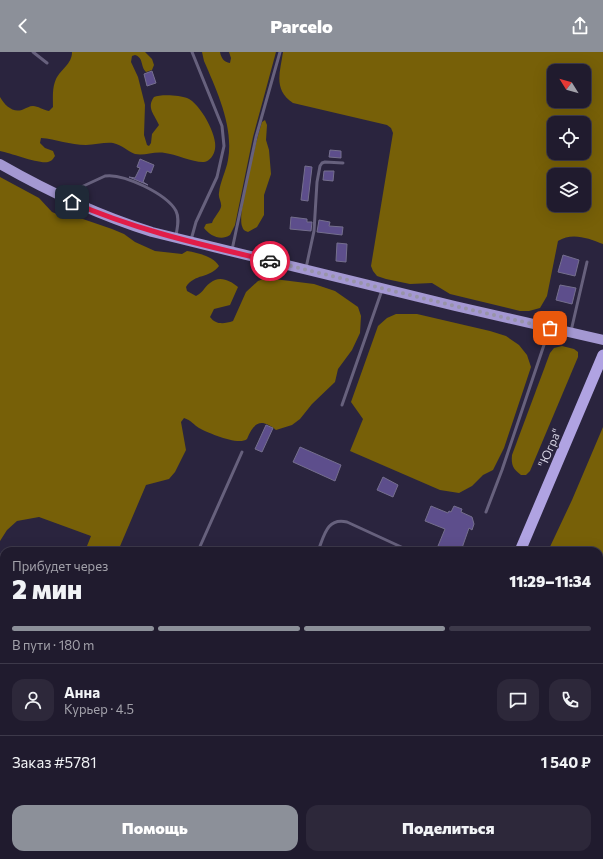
<!DOCTYPE html>
<html lang="ru">
<head>
<meta charset="utf-8">
<style>
	body { margin:0; font-family:Commissioner,sans-serif; background:#2d283a; color:#f1f3f6; height:100vh; display:flex; flex-direction:column; font-size:15px; white-space:nowrap }
	* { box-sizing:border-box; margin:0 }
	p { font-size:13px; color:#a2a1aa }
	.icon { flex:none; width:22px; height:22px; fill:none; stroke:currentColor; stroke-width:2; stroke-linecap:round; stroke-linejoin:round }
	.map { position:relative; flex:1; overflow:hidden }
	.sheet { position:absolute; left:0px; top:495px; width:603px; height:312px; display:flex; flex-direction:column; background:#201b2e; border-radius:12px 12px 0 0; box-shadow:0 4px 16px #0002,0 0 0 1px #3d394a }
	.sheet>* { flex:none }
	.needle { width:26px; rotate:307deg }
	.buttons { position:absolute; left:547px; top:12px; display:grid; gap:8px }
	.buttons a { display:grid; place-items:center; width:44px; height:44px; border-radius:8px; background:#201b2e; box-shadow:0 4px 16px #0002,0 0 0 1px #3d394a; font-size:20px }
	.pin { position:absolute; display:grid; place-items:center; width:34px; height:34px; color:#fff; margin:-17px; border-radius:8px; box-shadow:0 2px 6px #0006 }
	.courier { position:absolute; display:grid; place-items:center; width:40px; height:40px; margin:-20px; border:3px solid #e11d48; border-radius:50%; background:#fff; color:#222; box-shadow:0 1px 5px #0007 }
	.head em { font-style:normal; font-weight:800 }
	.head div { display:flex; flex-direction:column-reverse }
	.head { display:flex; align-items:center; justify-content:space-between; height:68px; padding:0 12px }
	h1 { font-size:26px; font-weight:800; line-height:30px }
	.bar { display:grid; grid-template-columns:repeat(4,1fr); gap:6px 4px; align-content:center; height:48px; padding:0 12px }
	.bar i { height:5px; border-radius:3px; background:#3d394a }
	.bar .active { background:#8c9099 }
	.bar p { grid-column:span 4 }
	.line { display:flex; align-items:center; gap:10px; padding:0 12px; border-top:1px solid #3d394a }
	.line div { flex:1 }
	.round { display:grid; place-items:center; flex:none; width:42px; height:42px; border-radius:12px; background:#2d283a }
	.primary-button { display:flex; gap:8px; margin-top:auto; padding:8px 12px }
	.primary-button a { flex:1; height:46px; border-radius:12px; background:#8c9099; color:#fff; font-size:16px; font-weight:800; line-height:46px; text-align:center }
	.primary-button a+a { background:#2d283a; color:#f1f3f6 }
	header { display:flex; justify-content:space-between; align-items:center; height:52px; padding:0 12px; background:#8c9099; color:#fff; font-size:18px; font-weight:800 }
	.map>svg:first-child { display:block }
</style>
</head>
<body>
<header><svg class="icon" aria-label="back" viewBox="0 0 24 24"><path d="M15 5l-7 7 7 7"/></svg>Parcelo<svg class="icon" aria-label="share" viewBox="0 0 24 24"><path d="M12 15V3M7 8l5-5 5 5M5 13v7h14v-7"/></svg></header>
<div class="map">
<svg width="603" height="807" viewBox="0 0 603 807">
	<rect width="100%" height="100%" fill="#2a243e"/>
	<g fill="#776008" fill-rule="evenodd">
		<path d="M72 0H145L152 7 154 13 152 18 146 20C140 14 144 6 135 3L132 4 131 10 138 25 145 53 144 83 147 93 149 94 151 91 152 82 159 73C155 63 146 56 154 45 160 42 180 43 187 46 200 51 218 84 215 97 214 103 210 109 204 110 195 111 175 102 165 101 154 99 145 104 135 102 129 100 122 93 113 91 105 90 95 93 86 93 70 93 56 87 41 86L40 91 45 96 53 99 55 104C53 107 52 109 48 110 38 112 11 101 0 99V45C5 54 14 62 24 57 27 56 29 54 33 54 38 54 43 58 49 59L53 55C53 45 52 36 56 27 61 17 72 12 72 0Z"/>
		<path d="M202 0H220C221 6 224 10 230 11L231 6 229 0H276L253 85 235 173 230 183C221 189 210 184 204 176L206 172 212 171C214 165 219 161 221 155 222 150 218 146 219 141 220 130 226 119 228 108 234 75 217 39 204 9Z"/>
		<path d="M283 0H603V192C588 186 572 180 558 189L547 244 540 256 529 259H520L450 242 432 231 410 232 386 227 377 224 373 219 371 214 393 81 391 76 387 73 293 51C273 37 280 21 283 0ZM554 19H584V49H554ZM554 71H584V101H554ZM554 123H584V153H554Z"/>
		<path d="M265 68 267 73 266 88 269 98 271 122 264 143V163L257 175 248 180C245 179 243 178 242 174 237 162 257 85 262 70Z"/>
		<path d="M0 125 39 146 52 160 59 163 80 166 112 177 124 182 135 190 155 199 182 202 187 199C198 201 213 204 219 214 209 227 195 221 186 235L187 239 196 244C205 239 203 236 210 231 219 223 230 228 238 235L230 253 214 257 210 265C216 273 224 272 233 269L246 240 258 229 266 226 314 232 335 239 358 255 361 264 360 281 352 298 338 317 335 330 312 352 300 367 292 373 276 378C261 366 254 370 247 387 239 394 208 381 199 376 194 373 191 368 184 366L181 370 186 398 175 420 169 427 146 433 118 499H85L91 484 39 465 17 469 7 478 0 489Z"/>
		<polygon points="396,262 417,262 490,279 506,284 519,293 527,303 531,315 504,396 493,418 483,423 472,434 459,441 440,438 350,399 363,367 351,350 378,274 387,266"/>
		<path d="M562 294 574 297 578 300V305L530 419 526 423H521C513 417 511 413 512 403L550 301 554 296Z"/>
		<polygon points="603,375 603,535 599,538 599,499 548,499 572,448"/>
		<polygon points="603,569 603,807 550,807 552,803 599,803 599,572"/>
	</g>
	<g fill="#5d4e8c" stroke="#756f8e">
		<polygon points="152,19 156,31 147,34 144,22"/>
		<polygon points="330,98 341,99 341,106 329,105"/>
		<polygon points="140,107 154,113 151,121 147,119 143,130 148,133 129,125 135,126 140,116 137,115"/>
		<polygon points="305,114 312,115 308,149 301,148"/>
		<polygon points="324,119 334,119 333,129 323,128"/>
		<polygon points="291,165 307,167 307,170 312,170 311,179 290,177"/>
		<polygon points="319,168 330,170 329,174 343,175 342,183 317,180"/>
		<polygon points="337,191 347,192 346,210 336,209"/>
		<polygon points="563,203 579,208 575,224 558,220"/>
		<polygon points="560,233 576,236 572,252 556,248"/>
		<polygon points="266,373 273,376 262,400 255,397"/>
		<polygon points="300,395 341,413 335,429 293,410"/>
		<polygon points="383,425 398,433 393,445 377,438"/>
		<polygon points="431,454 448,461 449,459 451,460 454,454 462,457 461,460 472,465 474,472 472,478 469,476 462,496 457,495 455,499 452,499 438,494 445,477 425,469"/>
	</g>
	<g fill="none" stroke-linecap="round" stroke-linejoin="round">
		<g stroke="#67617d" stroke-width="3">
			<polyline points="33,0 47,11"/>
			<path d="M64 143 105 124C123 121 167 142 176 159 180 167 177 176 176 184"/>
			<polyline points="191,188 196,170 217,125 224,94 222,74 192,0"/>
			<polyline points="232,198 256,85 280,0"/>
			<polyline points="306,216 314,179 317,130 320,114 322,111 325,110 343,111"/>
			<polyline points="571,279 587,210"/>
			<polyline points="342,353 382,238"/>
			<polyline points="486,460 502,418 549,278"/>
			<polyline points="198,499 242,400"/>
			<path d="M318 499C324 484 327 465 347 470L410 499"/>
			<polyline points="0,503 4,505"/>
			<polyline points="69,807 71,803"/>
			<polyline points="186,807 188,803"/>
			<polyline points="339,807 341,803"/>
		</g>
		<path stroke="#a498d2" stroke-width="10" d="M0 112C49 140 98 163 152 180L455 254 603 288"/>
		<g stroke="#b0a3e2" stroke-width="11">
			<polyline points="520,499 603,303"/>
			<polyline points="599,556 603,553"/>
			<polyline points="394,807 396,803"/>
		</g>
		<defs>
			<polyline id="rail" points="275,807 277,803"/>
		</defs>
		<use href="#rail" stroke="#9e9aae" stroke-width="4"/>
		<use href="#rail" stroke="#2a243e" stroke-width="2.5" stroke-dasharray="8" stroke-linecap="butt"/>
	</g>
	<g fill="none" stroke-linecap="round" stroke-linejoin="round">
		<polyline stroke="#9894a8" stroke-width="4" stroke-dasharray="0 7.2" points="270,209 455,254 550,276"/>
		<path stroke="#e11d48" stroke-width="5" d="M72 150C135 178 203 193 270 209"/>
	</g>
	<g text-anchor="middle" stroke-width="3" stroke-linejoin="round" paint-order="stroke">
		<g font-size="12" fill="#d3d0e1" stroke="#2a243e">
			<text transform="translate(550 396) rotate(-67)" y="4">"Югра"</text>
		</g>
	</g>
</svg>
<div class="buttons">
<a><svg class="needle" viewBox="-14 -14 28 28"><path d="M0-13l5 13h-10z" fill="#e53935"/><path d="M0 13l5-13h-10z" fill="#a2a1aa"/></svg></a>
<a><svg class="icon" aria-label="locate" viewBox="0 0 24 24"><circle cx="12" cy="12" r="6"/><path d="M12 2v4M12 18v4M2 12h4M18 12h4"/></svg></a>
<a><svg class="icon" aria-label="layers" viewBox="0 0 24 24"><path d="M12 4l9 5-9 5-9-5zM3 14l9 5 9-5"/></svg></a>
</div>
<div class="pin" style="left:550px;top:276px;background:#ea580c"><svg class="icon" aria-label="bag" viewBox="0 0 24 24"><path d="M5 8h14l-1 12H6zM9 8a3 3 0 0 1 6 0"/></svg></div>
<div class="pin" style="left:72px;top:150px;background:#1f2937"><svg class="icon" aria-label="home" viewBox="0 0 24 24"><path d="M3 11l9-7 9 7M6 9v11h12V9"/></svg></div>
<div class="courier" style="left:270px;top:209px"><svg class="icon" aria-label="car" viewBox="0 0 24 24"><path d="M5 17H2v-5l4-1 3-4h7l3 4 3 1v5h-3M9 17h6M6 11h13"/><circle cx="7" cy="17" r="2"/><circle cx="17" cy="17" r="2"/></svg></div>
<section class="sheet">
<div class="head"><div><h1>2 мин</h1><p>Прибудет через</p></div><em>11:29–11:34</em></div>
<div class="bar"><i class="active"></i><i class="active"></i><i class="active"></i><i></i><p>В пути · 180 m</p></div>
<div class="line" style="height:72px"><a class="round"><svg class="icon" aria-label="person" viewBox="0 0 24 24"><circle cx="12" cy="8" r="4"/><path d="M4 21q1-7 8-7t8 7"/></svg></a><div><b>Анна</b><p>Курьер · 4.5</p></div><a class="round"><svg class="icon" aria-label="chat" viewBox="0 0 24 24"><path d="M4 5h16v11H9l-5 4z"/></svg></a><a class="round"><svg class="icon" aria-label="phone" viewBox="0 0 24 24"><path d="M5 4h4l2 5-3 2q2 4 5 5l2-3 5 2v4C11 20 4 13 5 4z"/></svg></a></div>
<div class="line" style="height:52px"><div>Заказ #5781</div><b>1 540 ₽</b></div>
<div class="primary-button"><a>Помощь</a><a>Поделиться</a></div>
</section>
</div>
</body>
</html>
